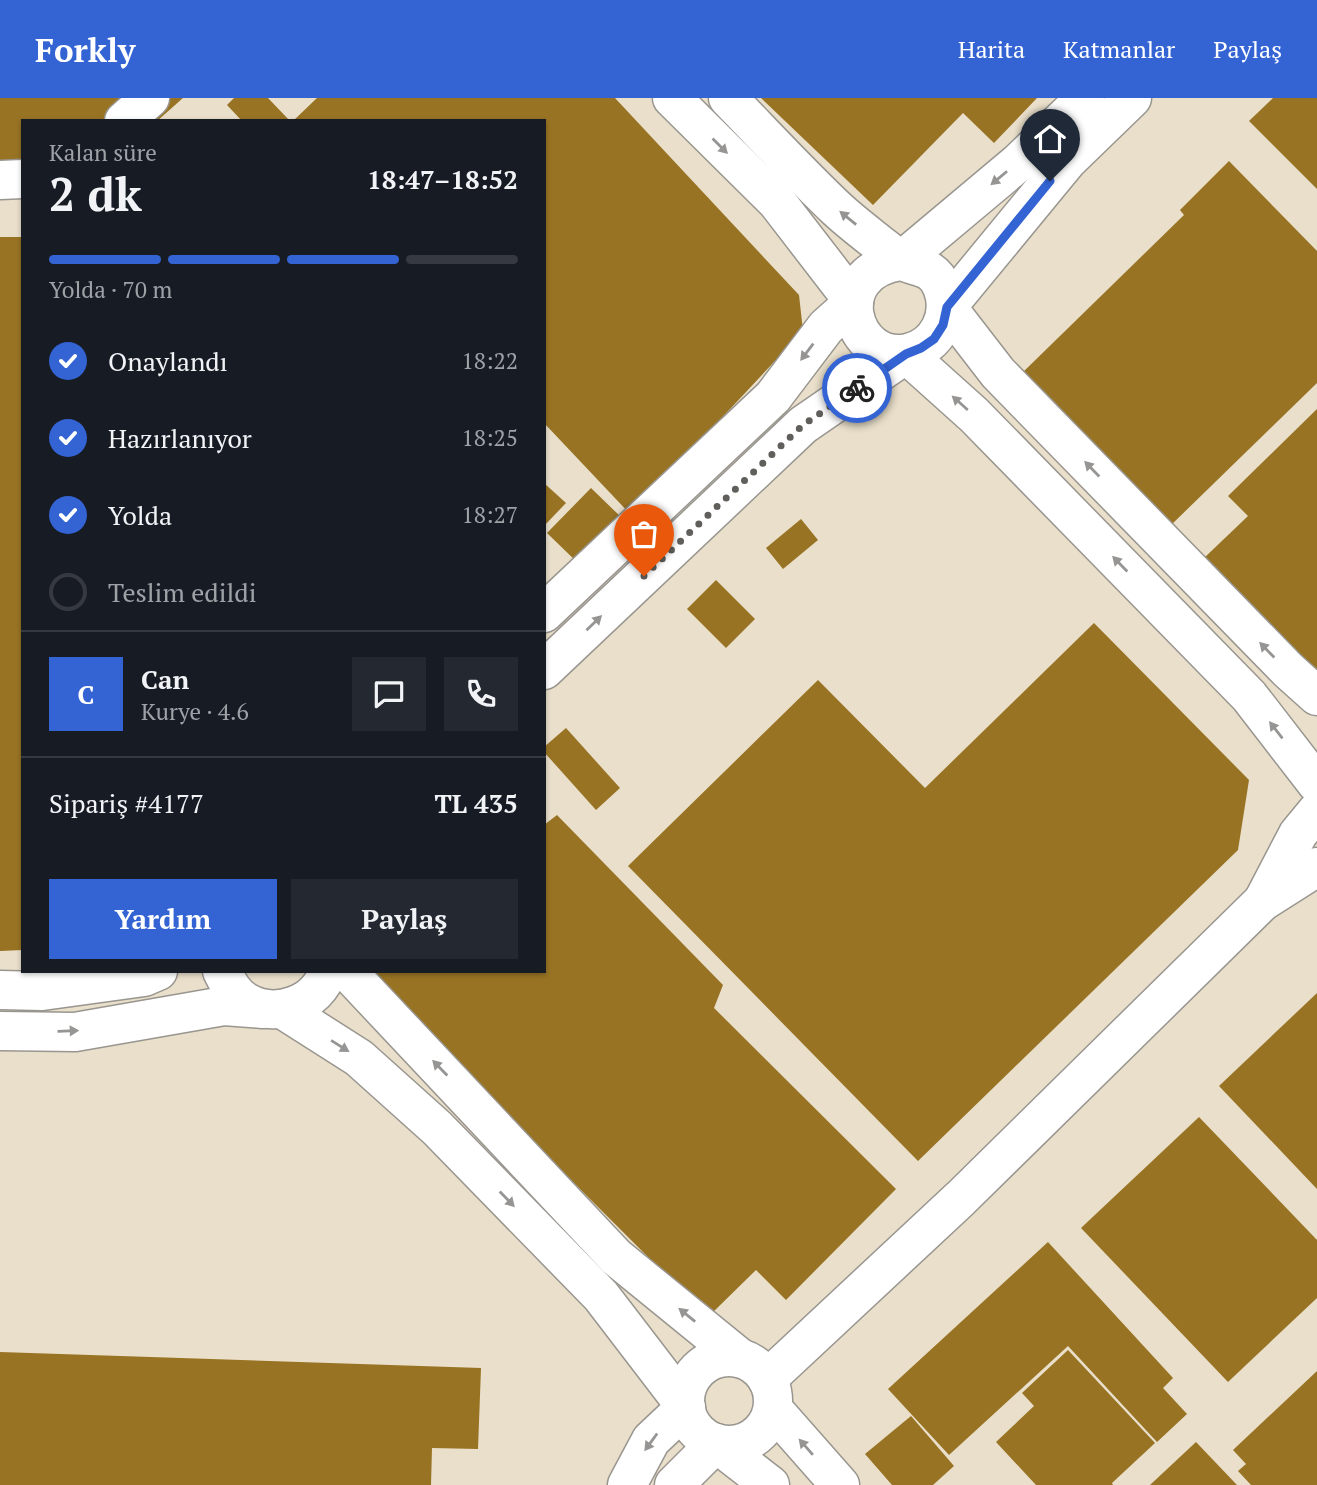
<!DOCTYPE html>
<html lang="tr">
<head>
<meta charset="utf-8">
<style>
	body { margin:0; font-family:"PT Serif",serif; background:#242831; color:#f1f3f6; height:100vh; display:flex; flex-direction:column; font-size:26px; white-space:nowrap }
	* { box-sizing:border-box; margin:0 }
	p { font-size:23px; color:#9ea1a6 }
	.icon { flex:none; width:38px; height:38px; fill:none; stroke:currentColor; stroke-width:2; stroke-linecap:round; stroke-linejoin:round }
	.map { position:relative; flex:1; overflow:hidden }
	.sheet { position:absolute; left:21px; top:21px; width:525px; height:854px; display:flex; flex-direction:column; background:#171b24; border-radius:0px; box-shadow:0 2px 5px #0004 }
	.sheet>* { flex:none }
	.pin { position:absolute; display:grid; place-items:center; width:60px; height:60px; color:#fff; margin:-72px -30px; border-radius:50% 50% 50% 0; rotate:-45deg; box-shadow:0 0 7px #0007 }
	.pin .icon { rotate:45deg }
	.courier { position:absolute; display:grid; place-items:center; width:70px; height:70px; margin:-35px; border:5px solid #3464d4; border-radius:50%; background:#fff; color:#222; box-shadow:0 2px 9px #0007 }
	.overview em { font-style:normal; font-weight:600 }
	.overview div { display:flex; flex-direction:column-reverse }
	.overview { display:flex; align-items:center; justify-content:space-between; height:119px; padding:0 28px }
	h1 { font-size:46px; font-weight:600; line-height:52px }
	.bar { display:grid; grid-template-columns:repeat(4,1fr); gap:10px 7px; align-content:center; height:84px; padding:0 28px }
	.bar i { height:9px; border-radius:5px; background:#363941 }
	.bar .on { background:#3464d4 }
	.bar p { grid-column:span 4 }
	.line { display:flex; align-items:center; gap:18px; padding:0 28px; border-top:2px solid #363941 }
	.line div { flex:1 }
	.round { display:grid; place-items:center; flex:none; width:74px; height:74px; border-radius:0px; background:#242831 }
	ol { padding:0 28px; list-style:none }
	li { display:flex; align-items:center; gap:21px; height:77px }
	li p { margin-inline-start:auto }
	li .icon { padding:7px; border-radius:50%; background:#3464d4; color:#fff; stroke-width:4 }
	li:last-child { color:#9ea1a6 }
	li i { width:38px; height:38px; border:4px solid #363941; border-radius:50% }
	.primary-button { display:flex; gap:14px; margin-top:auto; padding:14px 28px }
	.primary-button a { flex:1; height:80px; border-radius:0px; background:#3464d4; color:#fff; font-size:28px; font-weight:600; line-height:80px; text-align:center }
	.primary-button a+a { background:#242831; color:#f1f3f6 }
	header { display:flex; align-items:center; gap:42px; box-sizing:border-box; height:98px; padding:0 35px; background:#3464d4; color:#fff }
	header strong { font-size:33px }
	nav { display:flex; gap:38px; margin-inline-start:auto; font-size:24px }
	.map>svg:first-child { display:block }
</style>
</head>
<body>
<header>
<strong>Forkly</strong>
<nav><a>Harita</a><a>Katmanlar</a><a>Paylaş</a></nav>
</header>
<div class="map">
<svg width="1317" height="1387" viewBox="0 0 1317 1387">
	<rect width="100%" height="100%" fill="#ede9e3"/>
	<path fill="#e9dfca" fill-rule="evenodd" d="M0 0H1317V1387H0ZM23 23H544V873H23Z"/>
	<g fill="#987323">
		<polygon points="0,0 183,0 157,23 23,23 23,76 0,75"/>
		<polygon points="234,0 268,0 290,23 242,23 227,7"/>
		<polygon points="317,0 615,0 799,197 803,233 631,417 544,325 544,23 293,23"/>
		<polygon points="761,0 1037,0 994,45 963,15 873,107"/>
		<polygon points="1273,0 1317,0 1317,91 1249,23"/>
		<polygon points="1229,63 1317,153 1317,285 1169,429 1020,277 1184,117 1180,112"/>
		<polygon points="0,139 23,139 23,852 0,853"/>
		<polygon points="1317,311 1317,576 1203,461 1248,418 1228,398"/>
		<polygon points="544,385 566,405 544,428"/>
		<polygon points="591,390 625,423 581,468 547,435"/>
		<polygon points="801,421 818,442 783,471 766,450"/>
		<polygon points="716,482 755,521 726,550 687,511"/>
		<polygon points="1094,525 1249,682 1238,752 918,1063 628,768 818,582 925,690"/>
		<polygon points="566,630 620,690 596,712 544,654 544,649"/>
		<polygon points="557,717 723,887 714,910 896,1091 786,1202 756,1172 708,1219 556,1067 373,875 375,873 544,873 544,727"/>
		<polygon points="1317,895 1317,1091 1219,988"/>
		<polygon points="1199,1019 1317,1142 1317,1200 1228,1284 1081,1130"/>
		<polygon points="1048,1144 1173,1280 1163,1290 1187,1316 1157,1344 1068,1248 949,1357 888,1291"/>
		<polygon points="1068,1252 1155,1345 1112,1385 1113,1387 1036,1387 996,1344 1034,1308 1022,1295"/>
		<polygon points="0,1254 481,1270 478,1351 432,1350 431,1387 0,1387"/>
		<polygon points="1317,1273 1317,1387 1251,1387 1238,1373 1246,1366 1233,1352"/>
		<polygon points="911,1318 954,1368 933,1387 892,1387 865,1356"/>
		<polygon points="1196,1344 1237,1387 1150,1387"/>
	</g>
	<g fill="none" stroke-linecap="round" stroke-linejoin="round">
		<defs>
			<g id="minor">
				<path d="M728 0C764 37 799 75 837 111 851 124 867 136 882 148 888 152 893 158 899 161 914 171 932 165 942 189 953 217 938 248 908 255 852 267 824 174 901 163L1019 64 1085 0"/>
				<polyline points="1132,0 1068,62 947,209 998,275 1288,572 1317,598"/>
				<polyline points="124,23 150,0"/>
				<polyline points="0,82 23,81"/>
				<polyline points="544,515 773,299 826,229 854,204 777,104 672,0"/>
				<polyline points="544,572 803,327 906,256 974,317 1249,598 1317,686"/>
				<polyline points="1263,803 1298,736 1317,713"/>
				<path d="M222 873C228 885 234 897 246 904 276 921 317 907 328 873"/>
				<polyline points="347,873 616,1159 740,1260"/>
				<polyline points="0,892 42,893 144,879 158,873"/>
				<polyline points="282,911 359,960 437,1030 601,1198 686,1309 651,1342 627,1387"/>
				<polyline points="0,933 75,934 224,908 263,911"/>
				<circle cx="729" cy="1303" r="44"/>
				<polyline points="767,1281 961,1100 1262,804 1317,769"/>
				<polyline points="773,1311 840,1387"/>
				<polyline points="674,1387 716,1345 770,1387"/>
			</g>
		</defs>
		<use href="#minor" stroke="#999690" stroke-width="41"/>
		<use href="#minor" stroke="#fff" stroke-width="38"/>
	</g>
	<defs><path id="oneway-solid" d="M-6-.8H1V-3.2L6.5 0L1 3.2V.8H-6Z" transform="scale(1.75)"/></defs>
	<g fill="#969594">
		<use href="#oneway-solid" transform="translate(720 48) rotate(45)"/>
		<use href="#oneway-solid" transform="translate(999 80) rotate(140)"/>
		<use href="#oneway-solid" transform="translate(848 120) rotate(-141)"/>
		<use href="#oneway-solid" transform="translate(807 254) rotate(127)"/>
		<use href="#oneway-solid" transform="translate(960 305) rotate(-138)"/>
		<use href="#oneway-solid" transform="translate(1092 371) rotate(-134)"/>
		<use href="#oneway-solid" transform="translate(1120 466) rotate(-134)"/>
		<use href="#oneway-solid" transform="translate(594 525) rotate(-44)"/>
		<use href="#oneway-solid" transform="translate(1267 552) rotate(-134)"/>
		<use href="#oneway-solid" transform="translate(1276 632) rotate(-128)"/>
		<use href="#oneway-solid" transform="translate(68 933) rotate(-2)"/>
		<use href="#oneway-solid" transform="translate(340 948) rotate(32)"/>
		<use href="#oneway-solid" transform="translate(440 970) rotate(-134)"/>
		<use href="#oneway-solid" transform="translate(507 1101) rotate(46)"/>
		<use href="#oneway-solid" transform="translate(687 1217) rotate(-141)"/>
		<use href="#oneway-solid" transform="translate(651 1344) rotate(126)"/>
		<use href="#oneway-solid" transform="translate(806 1349) rotate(-131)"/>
	</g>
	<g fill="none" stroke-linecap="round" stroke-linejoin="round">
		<polyline stroke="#615f5b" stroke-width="7" stroke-dasharray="0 12.6" points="644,478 803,327 857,290"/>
		<polyline stroke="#3464d4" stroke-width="9" points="857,290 906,256 921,250 934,241 943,227 947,209 1050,83"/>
	</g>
</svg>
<div class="pin" style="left:644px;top:478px;background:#ea580c"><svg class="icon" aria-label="bag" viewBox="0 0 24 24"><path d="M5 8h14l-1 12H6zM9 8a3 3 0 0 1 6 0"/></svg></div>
<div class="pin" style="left:1050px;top:83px;background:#1f2937"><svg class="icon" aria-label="home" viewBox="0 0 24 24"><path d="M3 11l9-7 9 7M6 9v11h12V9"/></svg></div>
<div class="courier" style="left:857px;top:290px"><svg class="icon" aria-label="bike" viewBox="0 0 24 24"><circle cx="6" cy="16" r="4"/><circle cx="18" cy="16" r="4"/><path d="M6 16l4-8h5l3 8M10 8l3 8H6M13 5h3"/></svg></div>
<section class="sheet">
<div class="overview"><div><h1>2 dk</h1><p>Kalan süre</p></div><em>18:47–18:52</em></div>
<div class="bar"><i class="on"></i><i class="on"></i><i class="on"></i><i></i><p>Yolda · 70 m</p></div>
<ol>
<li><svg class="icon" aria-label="check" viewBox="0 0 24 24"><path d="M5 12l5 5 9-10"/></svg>Onaylandı<p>18:22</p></li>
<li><svg class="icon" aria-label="check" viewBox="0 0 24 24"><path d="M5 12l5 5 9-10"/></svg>Hazırlanıyor<p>18:25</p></li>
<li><svg class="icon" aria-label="check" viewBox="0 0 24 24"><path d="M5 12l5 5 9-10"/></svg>Yolda<p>18:27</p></li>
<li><i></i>Teslim edildi</li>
</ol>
<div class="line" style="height:126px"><b class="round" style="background:#3464d4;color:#fff">C</b><div><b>Can</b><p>Kurye · 4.6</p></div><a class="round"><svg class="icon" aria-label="chat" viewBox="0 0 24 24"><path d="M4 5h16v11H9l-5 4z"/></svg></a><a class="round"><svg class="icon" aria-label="phone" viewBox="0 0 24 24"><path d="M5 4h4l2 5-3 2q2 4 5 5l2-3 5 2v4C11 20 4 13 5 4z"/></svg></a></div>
<div class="line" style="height:91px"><div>Sipariş #4177</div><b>TL 435</b></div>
<div class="primary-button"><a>Yardım</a><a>Paylaş</a></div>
</section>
</div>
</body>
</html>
